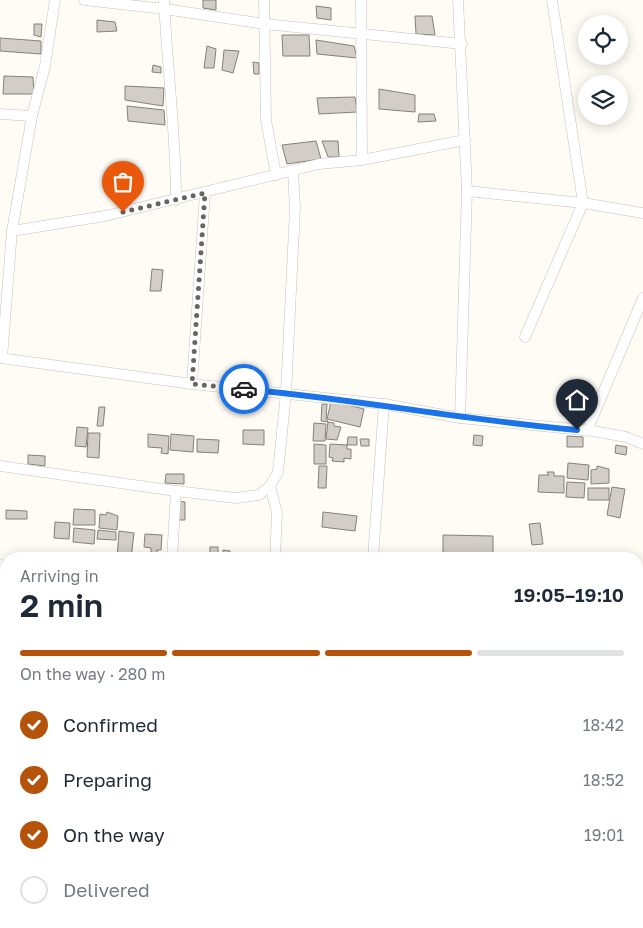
<!DOCTYPE html>
<html lang="en">
<head>
<meta charset="utf-8">
<style>
	body { margin:0; font-family:"Golos Text",sans-serif; background:#f6f6f7; color:#1f2937; height:100vh; display:flex; flex-direction:column; font-size:19px; white-space:nowrap }
	* { box-sizing:border-box; margin:0 }
	p { font-size:16px; color:#747a83 }
	.icon { flex:none; width:28px; height:28px; fill:none; stroke:currentColor; stroke-width:2; stroke-linecap:round; stroke-linejoin:round }
	.map { position:relative; flex:1; overflow:hidden }
	.panel { position:absolute; left:0px; top:552px; width:644px; height:376px; display:flex; flex-direction:column; background:#fff; border-radius:20px 20px 0 0; box-shadow:0 2px 12px #0003 }
	.panel>* { flex:none }
	.fabs { position:absolute; left:578px; top:15px; display:grid; gap:10px }
	.fabs a { display:grid; place-items:center; width:50px; height:50px; border-radius:50%; background:#fff; box-shadow:0 2px 12px #0003; font-size:25px }
	.pin { position:absolute; display:grid; place-items:center; width:42px; height:42px; color:#fff; margin:-51px -21px; border-radius:50% 50% 50% 0; rotate:-45deg; box-shadow:0 0 5px #0007 }
	.pin .icon { rotate:45deg }
	.courier { position:absolute; display:grid; place-items:center; width:50px; height:50px; margin:-25px; border:4px solid #1a73e8; border-radius:50%; background:#fff; color:#222; box-shadow:0 1px 6px #0007 }
	.head em { font-style:normal; font-weight:600 }
	.head div { display:flex; flex-direction:column-reverse }
	.head { display:flex; align-items:center; justify-content:space-between; height:85px; padding:0 20px }
	h1 { font-size:32px; font-weight:600; line-height:38px }
	.bar { display:grid; grid-template-columns:repeat(4,1fr); gap:8px 5px; align-content:center; height:60px; padding:0 20px }
	.bar i { height:6px; border-radius:4px; background:#e0e1e3 }
	.bar .current { background:#b45309 }
	.bar p { grid-column:span 4 }
	ol { padding:0 20px; list-style:none }
	li { display:flex; align-items:center; gap:15px; height:55px }
	li p { margin-inline-start:auto }
	li .icon { padding:5px; border-radius:50%; background:#b45309; color:#fff; stroke-width:4 }
	li:last-child { color:#747a83 }
	li i { width:28px; height:28px; border:2px solid #e0e1e3; border-radius:50% }
	.map>svg:first-child { display:block }
</style>
</head>
<body>
<div class="map">
<svg width="643" height="928" viewBox="0 0 643 928">
	<rect width="100%" height="100%" fill="#fffbf5"/>
	<g fill="#d2cdc6" stroke="#85807a">
		<polygon points="203,0 216,0 216,10 203,8"/>
		<polygon points="316,6 331,8 331,20 317,18"/>
		<polygon points="415,16 432,16 435,35 416,34"/>
		<polygon points="97,20 115,22 117,31 97,32"/>
		<polygon points="34,24 42,24 41,37 34,35"/>
		<polygon points="282,35 309,35 310,56 283,56"/>
		<polygon points="0,38 41,41 41,54 0,51"/>
		<polygon points="316,40 354,46 357,58 317,54"/>
		<polygon points="207,46 216,49 214,68 204,68"/>
		<polygon points="224,50 239,51 233,73 222,70"/>
		<polygon points="253,62 259,63 259,74 254,74"/>
		<polygon points="153,65 161,67 161,73 152,72"/>
		<polygon points="4,76 33,77 34,94 3,94"/>
		<polygon points="125,86 164,88 163,106 125,100"/>
		<polygon points="379,89 415,95 415,112 379,109"/>
		<polygon points="355,97 357,112 319,114 317,98"/>
		<polygon points="127,106 164,110 165,125 128,121"/>
		<polygon points="419,114 434,114 436,121 418,122"/>
		<polygon points="316,141 321,159 287,164 282,145"/>
		<polygon points="322,141 338,141 339,157 328,157"/>
		<polygon points="152,269 163,270 161,291 150,291"/>
		<polygon points="331,401 364,409 360,427 327,419"/>
		<polygon points="322,404 327,404 326,419 328,422 321,421"/>
		<polygon points="99,407 105,407 103,426 97,426"/>
		<polygon points="328,422 334,423 334,426 341,427 337,440 326,439"/>
		<polygon points="314,423 326,424 325,441 313,441"/>
		<polygon points="77,427 88,428 86,447 75,446"/>
		<polygon points="243,430 264,430 264,445 243,444"/>
		<polygon points="88,433 100,433 99,458 87,457"/>
		<polygon points="148,434 169,436 168,454 161,453 162,448 148,447"/>
		<polygon points="171,434 194,436 193,452 170,450"/>
		<polygon points="474,435 483,436 482,446 473,445"/>
		<polygon points="567,436 583,437 583,447 567,447"/>
		<polygon points="348,437 357,437 357,445 347,445"/>
		<polygon points="197,439 219,440 218,453 197,452"/>
		<polygon points="360,439 369,439 369,446 361,446"/>
		<polygon points="314,444 326,445 326,464 314,464"/>
		<polygon points="330,444 347,445 347,449 351,449 351,459 344,458 344,462 332,461 333,458 329,457"/>
		<polygon points="616,445 627,447 626,455 615,453"/>
		<polygon points="28,455 45,456 45,466 28,464"/>
		<polygon points="568,463 589,465 588,480 567,478"/>
		<polygon points="319,466 327,466 326,488 318,488"/>
		<polygon points="597,466 609,469 609,483 591,484 591,470 597,469"/>
		<polygon points="547,472 554,472 554,476 564,476 564,493 538,492 539,475 549,475"/>
		<polygon points="166,474 184,474 184,484 165,483"/>
		<polygon points="567,482 585,483 584,498 566,497"/>
		<polygon points="612,487 625,489 620,518 607,515"/>
		<rect x="588" y="488" width="21" height="12"/>
		<polygon points="178,501 185,502 185,520 177,520"/>
		<polygon points="74,509 95,510 95,525 73,525"/>
		<polygon points="6,510 27,511 27,519 6,519"/>
		<polygon points="107,512 118,516 117,530 99,528 100,514 106,515"/>
		<polygon points="323,512 357,516 355,531 322,527"/>
		<polygon points="55,522 70,523 69,539 54,538"/>
		<polygon points="540,523 543,544 532,545 529,524"/>
		<polygon points="74,528 95,530 94,544 73,542"/>
		<polygon points="98,530 116,532 116,540 97,539"/>
		<polygon points="119,531 134,533 131,559 117,559"/>
		<polygon points="145,534 162,535 161,550 157,550 157,554 151,553 151,548 144,547"/>
		<polygon points="443,535 493,536 493,555 462,555 462,559 443,559"/>
		<rect x="210" y="547" width="8" height="12"/>
		<polygon points="223,550 230,551 230,559 223,559"/>
		<polygon points="638,699 643,699 643,708 638,709"/>
		<polygon points="357,922 390,922 390,926"/>
		<polygon points="398,922 405,922 405,928 397,928"/>
		<polygon points="512,922 526,922 525,928 512,928"/>
	</g>
	<g fill="none" stroke-linecap="round" stroke-linejoin="round">
		<defs>
			<g id="minor">
				<polyline points="84,0 165,9 265,24 462,44"/>
				<path d="M164 0C167 67 176 133 176 200"/>
				<polyline points="264,0 266,120 276,175"/>
				<polyline points="361,0 362,160"/>
				<polyline points="458,0 467,191 460,418"/>
				<polyline points="0,114 32,116"/>
				<polyline points="467,191 583,203 643,213"/>
				<polyline points="12,231 105,216 319,164 362,160 465,140"/>
				<polyline points="525,337 583,203 552,0"/>
				<polyline points="0,358 192,384 384,404 460,418 593,431 626,437 643,444"/>
				<polyline points="2,358 12,231 32,116 45,66 55,0"/>
				<polyline points="192,384 205,193"/>
				<polyline points="587,431 643,298"/>
				<polyline points="0,466 176,491 236,498 259,495 270,486 278,472 286,393 295,208 293,171"/>
				<polyline points="270,486 277,513 275,559"/>
				<polyline points="172,559 176,491"/>
				<polyline points="373,559 384,404"/>
				<polyline points="0,565 6,566"/>
				<polyline points="0,669 6,670"/>
				<polyline points="638,758 643,758"/>
				<polyline points="0,772 6,772"/>
				<polyline points="638,857 643,858"/>
				<polyline points="51,928 51,922"/>
				<polyline points="151,928 151,922"/>
				<polyline points="253,928 253,922"/>
				<polyline points="353,928 354,922"/>
				<polyline points="443,928 443,922"/>
			</g>
		</defs>
		<use href="#minor" stroke="#c6c2bb" stroke-width="11"/>
		<use href="#minor" stroke="#fff" stroke-width="10"/>
	</g>
	<g fill="none" stroke-linecap="round" stroke-linejoin="round">
		<polyline stroke="#686561" stroke-width="5" stroke-dasharray="0 9" points="123,212 205,193 192,384 244,389"/>
		<path stroke="#1a73e8" stroke-width="6" d="M244 389C355 399 465 420 577 430"/>
	</g>
</svg>
<div class="fabs">
<a><svg class="icon" aria-label="locate" viewBox="0 0 24 24"><circle cx="12" cy="12" r="6"/><path d="M12 2v4M12 18v4M2 12h4M18 12h4"/></svg></a>
<a><svg class="icon" aria-label="layers" viewBox="0 0 24 24"><path d="M12 4l9 5-9 5-9-5zM3 14l9 5 9-5"/></svg></a>
</div>
<div class="pin" style="left:123px;top:212px;background:#ea580c"><svg class="icon" aria-label="bag" viewBox="0 0 24 24"><path d="M5 8h14l-1 12H6zM9 8a3 3 0 0 1 6 0"/></svg></div>
<div class="pin" style="left:577px;top:430px;background:#1f2937"><svg class="icon" aria-label="home" viewBox="0 0 24 24"><path d="M3 11l9-7 9 7M6 9v11h12V9"/></svg></div>
<div class="courier" style="left:244px;top:389px"><svg class="icon" aria-label="car" viewBox="0 0 24 24"><path d="M5 17H2v-5l4-1 3-4h7l3 4 3 1v5h-3M9 17h6M6 11h13"/><circle cx="7" cy="17" r="2"/><circle cx="17" cy="17" r="2"/></svg></div>
<section class="panel">
<div class="head"><div><h1>2 min</h1><p>Arriving in</p></div><em>19:05–19:10</em></div>
<div class="bar"><i class="current"></i><i class="current"></i><i class="current"></i><i></i><p>On the way · 280 m</p></div>
<ol>
<li><svg class="icon" aria-label="check" viewBox="0 0 24 24"><path d="M5 12l5 5 9-10"/></svg>Confirmed<p>18:42</p></li>
<li><svg class="icon" aria-label="check" viewBox="0 0 24 24"><path d="M5 12l5 5 9-10"/></svg>Preparing<p>18:52</p></li>
<li><svg class="icon" aria-label="check" viewBox="0 0 24 24"><path d="M5 12l5 5 9-10"/></svg>On the way<p>19:01</p></li>
<li><i></i>Delivered</li>
</ol>
</section>
</div>
</body>
</html>
